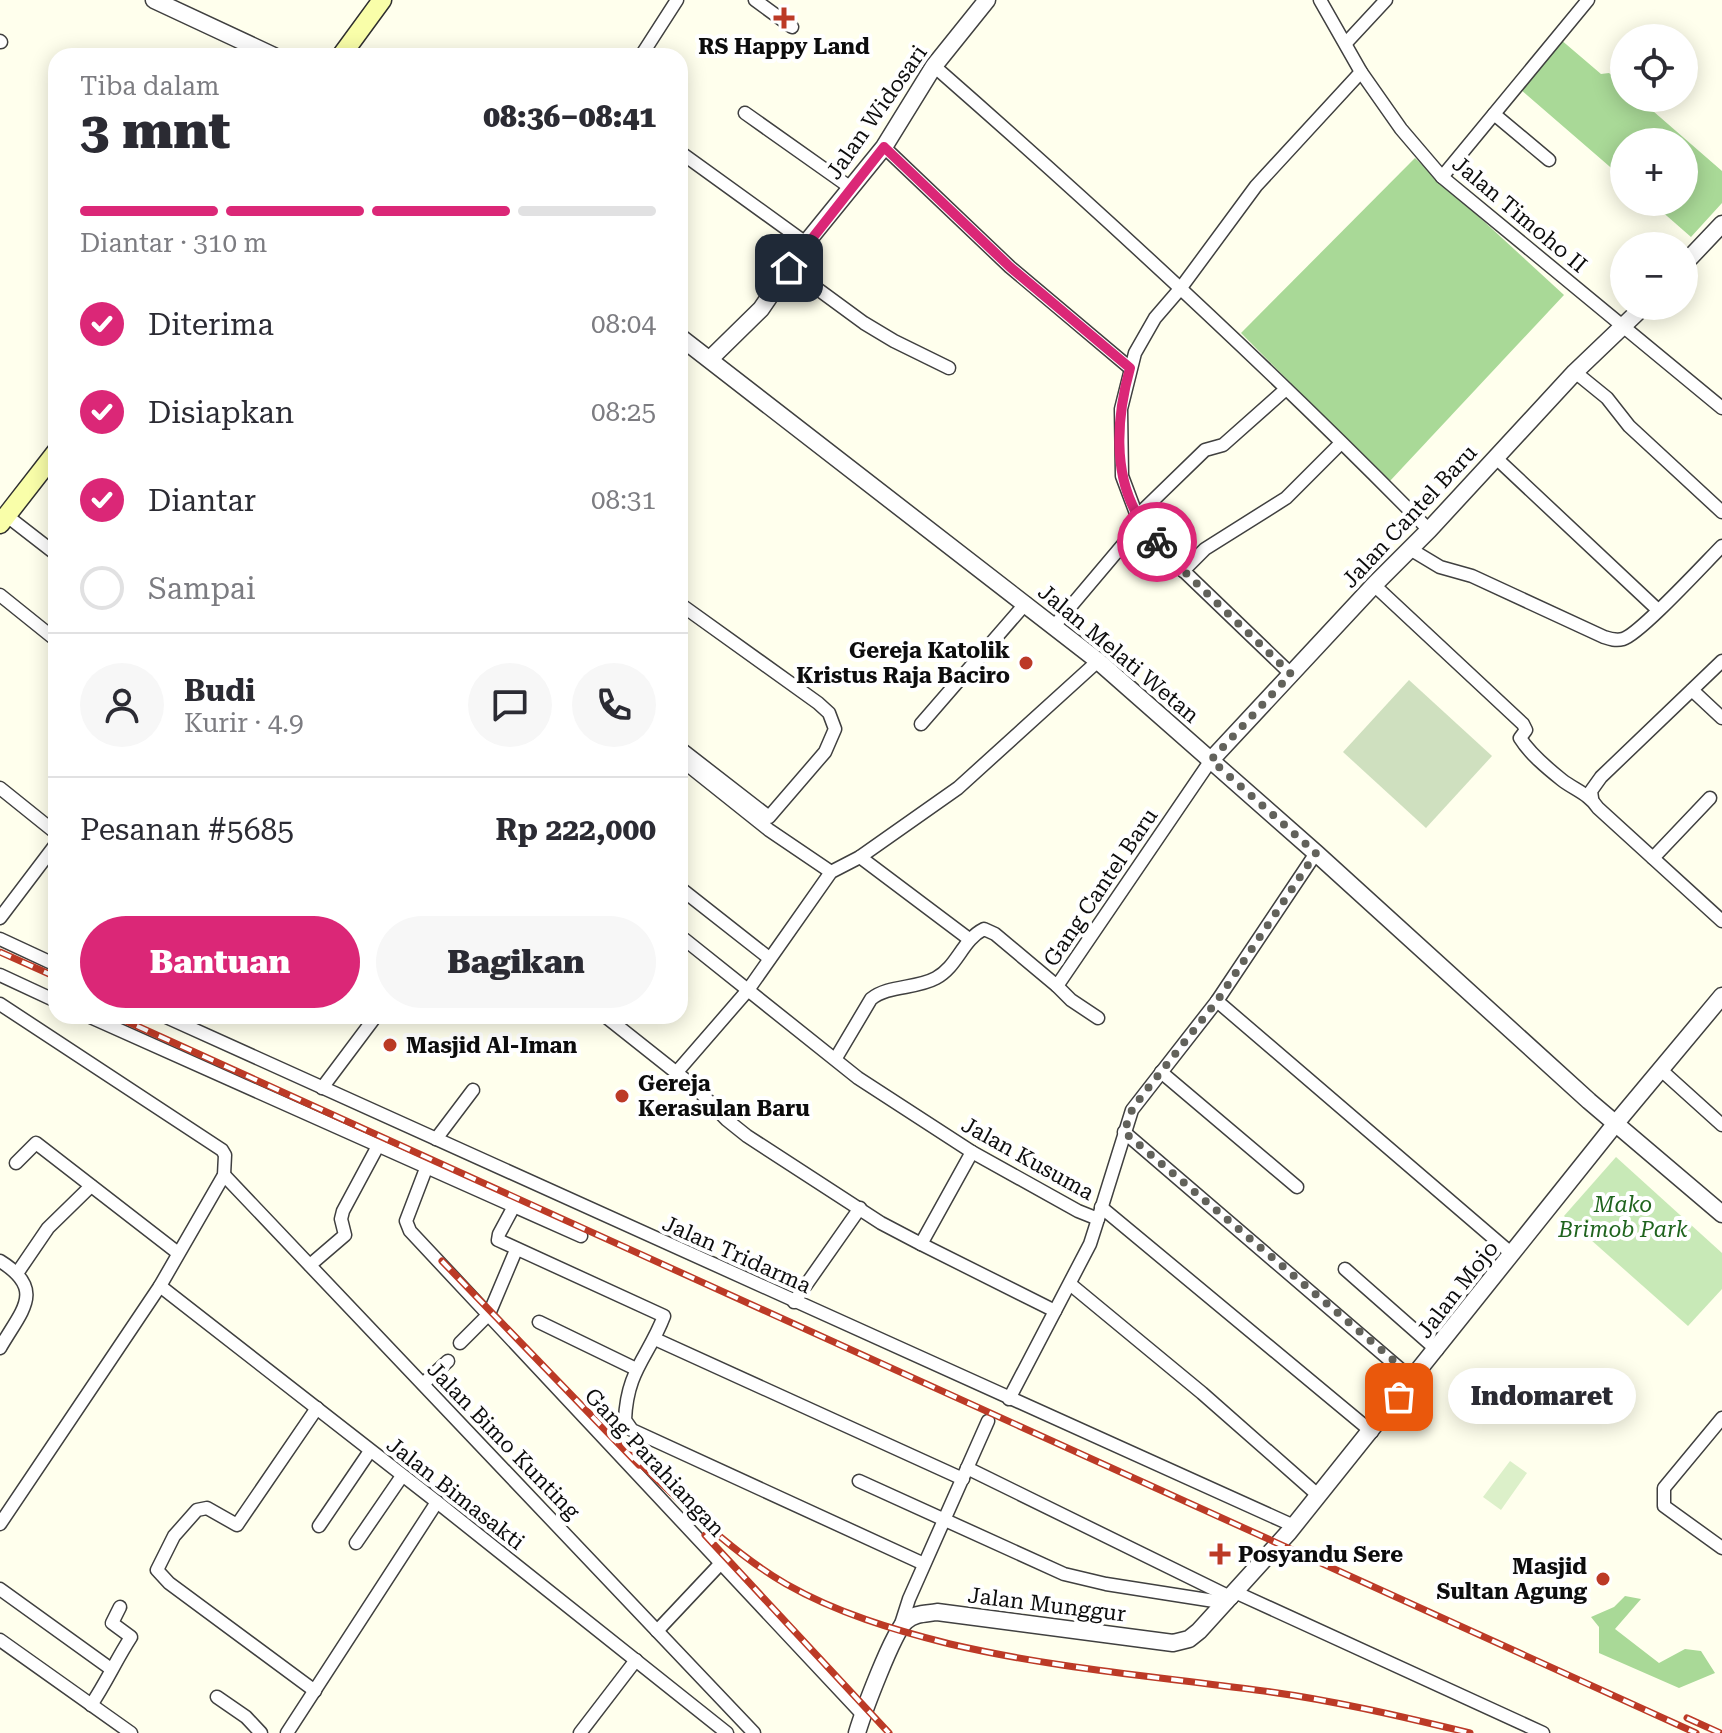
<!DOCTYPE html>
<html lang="id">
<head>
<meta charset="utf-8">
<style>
	body { margin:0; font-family:"Roboto Serif",serif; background:#f7f7f7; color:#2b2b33; height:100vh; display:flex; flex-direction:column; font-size:30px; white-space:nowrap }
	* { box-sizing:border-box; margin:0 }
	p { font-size:26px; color:#7c7c81 }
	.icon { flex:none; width:44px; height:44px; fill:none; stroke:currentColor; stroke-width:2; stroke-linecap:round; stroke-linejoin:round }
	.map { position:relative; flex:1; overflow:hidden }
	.sheet { position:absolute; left:48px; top:48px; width:640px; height:976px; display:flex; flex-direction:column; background:#fff; border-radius:24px; box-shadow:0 4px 20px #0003 }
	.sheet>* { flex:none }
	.tools { position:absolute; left:1610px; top:24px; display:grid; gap:16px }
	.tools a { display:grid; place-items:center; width:88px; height:88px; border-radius:50%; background:#fff; box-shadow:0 4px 20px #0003; font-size:40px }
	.pin { position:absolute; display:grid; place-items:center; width:68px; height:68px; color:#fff; margin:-34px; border-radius:16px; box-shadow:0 4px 12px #0006 }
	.courier { position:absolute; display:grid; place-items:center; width:80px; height:80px; margin:-40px; border:6px solid #db2777; border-radius:50%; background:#fff; color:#222; box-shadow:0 2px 10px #0007 }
	.bubble { position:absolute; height:56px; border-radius:28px; background:#fff; box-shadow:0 4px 20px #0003; font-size:26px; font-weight:800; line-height:56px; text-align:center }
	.summary em { font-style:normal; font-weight:800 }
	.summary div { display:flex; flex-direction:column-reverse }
	.summary { display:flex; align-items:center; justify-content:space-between; height:136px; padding:0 32px }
	h1 { font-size:52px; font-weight:800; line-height:60px }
	.bar { display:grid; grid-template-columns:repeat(4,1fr); gap:12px 8px; align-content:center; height:96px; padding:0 32px }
	.bar i { height:10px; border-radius:6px; background:#e1e1e2 }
	.bar .active { background:#db2777 }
	.bar p { grid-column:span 4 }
	.line { display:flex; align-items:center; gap:20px; padding:0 32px; border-top:2px solid #e1e1e2 }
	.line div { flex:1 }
	.round { display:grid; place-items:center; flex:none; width:84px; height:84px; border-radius:42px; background:#f7f7f7 }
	ol { padding:0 32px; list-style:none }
	li { display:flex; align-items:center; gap:24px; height:88px }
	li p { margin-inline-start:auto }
	li .icon { padding:8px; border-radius:50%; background:#db2777; color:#fff; stroke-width:4 }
	li:last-child { color:#7c7c81 }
	li i { width:44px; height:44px; border:4px solid #e1e1e2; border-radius:50% }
	.action { display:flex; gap:16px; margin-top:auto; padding:16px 32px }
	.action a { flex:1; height:92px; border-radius:48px; background:#db2777; color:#fff; font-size:32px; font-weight:800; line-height:92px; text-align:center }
	.action a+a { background:#f7f7f7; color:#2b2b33 }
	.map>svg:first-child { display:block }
</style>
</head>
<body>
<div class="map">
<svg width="1722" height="1733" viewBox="0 0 1722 1733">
	<rect width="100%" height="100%" fill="#ffffed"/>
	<polygon fill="#c8e9b7" points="1616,1157 1722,1253 1722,1289 1688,1326 1564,1216"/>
	<g fill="#a9d997">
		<polygon points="1560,39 1601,74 1609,73 1624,86 1624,98 1638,98 1722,171 1722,203 1691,237 1651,202 1684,202 1684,142 1624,142 1624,179 1520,89"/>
		<polygon points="1415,158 1564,295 1389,482 1241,333"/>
		<polygon points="1625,1596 1641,1599 1615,1629 1659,1663 1685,1649 1701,1651 1715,1673 1679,1688 1599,1653 1599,1627 1591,1617 1614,1607"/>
	</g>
	<polygon fill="#cfe0bf" points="1409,680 1492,756 1426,828 1343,752"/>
	<polygon fill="#dcf0c9" points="1510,1461 1527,1473 1501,1510 1483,1497"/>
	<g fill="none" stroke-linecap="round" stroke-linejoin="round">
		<defs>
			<g id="minor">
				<polyline points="755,0 792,27"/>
				<polyline points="1320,0 1361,72 1401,129 1442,177 1722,408"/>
				<polyline points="0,41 1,42"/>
				<polyline points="1346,43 1386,0"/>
				<polyline points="641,56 677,0"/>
				<path d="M934 66C1104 215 1271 369 1429 530"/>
				<polyline points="745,113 851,188"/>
				<polyline points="1494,114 1549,160"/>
				<polyline points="884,147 1010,267 1130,368"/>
				<polyline points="680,152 806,243"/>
				<polyline points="1442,177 1588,0"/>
				<polyline points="789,268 864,323 894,341 949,368"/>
				<polyline points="1575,372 1607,398 1629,426 1722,512"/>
				<polyline points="1495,457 1658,610"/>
				<polyline points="7,516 56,554"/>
				<polyline points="1137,516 1205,450 1223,445 1286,389"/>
				<path d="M1410 549 1440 567 1472 576 1604 637C1610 639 1616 641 1623 639 1640 634 1705 563 1722 546"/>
				<polyline points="1183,571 1205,549 1286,498 1341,443"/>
				<path d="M1374 585 1523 724 1526 730 1520 738C1530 754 1547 768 1562 780 1575 790 1589 794 1598 808L1722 921"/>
				<polyline points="0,595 56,640"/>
				<polyline points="680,604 818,703 829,713 835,729 825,752 769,817 680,748"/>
				<polyline points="1055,625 1142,522"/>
				<polyline points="1291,674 1166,554 1137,516 1122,476 1121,409 1135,353 1155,318 1180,289 1256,186 1361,72"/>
				<polyline points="1692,690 1722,718"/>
				<polyline points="921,724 1026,603"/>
				<polyline points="680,759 769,830 831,872"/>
				<polyline points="0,788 56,833"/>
				<polyline points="1592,798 1591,791 1601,777 1722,661"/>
				<polyline points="860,857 969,939"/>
				<polyline points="1653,858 1710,798"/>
				<polyline points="680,888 769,958"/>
				<polyline points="0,918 56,844"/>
				<polyline points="0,939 56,965"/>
				<polyline points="684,939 858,1078 972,1152 1078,1211 1098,1219 1132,1110 1217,1001 1316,853"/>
				<polyline points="0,975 56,1001"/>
				<polyline points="1057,986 1071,1000 1098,1018"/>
				<polyline points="1217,1001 1512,1254"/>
				<polyline points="0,1004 222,1150 225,1155 224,1175 160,1286 0,1524"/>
				<polyline points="88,1016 581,1236"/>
				<polyline points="164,1016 1294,1526"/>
				<polyline points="605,1016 697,1089 727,1120 747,1136 881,1223 921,1244 972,1152"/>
				<path d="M836 1058 871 999C888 985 916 989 936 978 958 966 962 940 984 929L995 934 1057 986 1211 760"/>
				<polyline points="1661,1070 1722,1125"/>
				<polyline points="1161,1072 1297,1187"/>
				<polyline points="676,1073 748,990 831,872 860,857 958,788 1098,661"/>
				<polyline points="322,1088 376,1016"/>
				<polyline points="1124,1132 1413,1380"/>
				<polyline points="436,1139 473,1090"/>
				<polyline points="16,1163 36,1143 178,1253"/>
				<polyline points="427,1166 406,1221 410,1231 862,1714"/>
				<polyline points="224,1175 754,1733"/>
				<polyline points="1101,1207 1372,1432"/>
				<path d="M513 1208 499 1234 498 1240 664 1316C648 1358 627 1370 625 1420L632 1430 924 1564"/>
				<polyline points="921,1244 1055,1311"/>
				<path d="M0 1261C47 1290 21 1311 0 1348"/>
				<polyline points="310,1265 345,1235 341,1219 343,1211 379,1144"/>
				<polyline points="1345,1269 1437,1350"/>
				<polyline points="18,1272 48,1228 91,1186"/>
				<polyline points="1070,1284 1202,1393 1319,1496"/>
				<polyline points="160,1286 437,1502 727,1733"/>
				<polyline points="794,1302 860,1208"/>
				<polyline points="539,1322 636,1369"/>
				<polyline points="655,1339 963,1479"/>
				<polyline points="460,1343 489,1314 516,1250"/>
				<polyline points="423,1384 448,1361"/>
				<polyline points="1009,1399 1090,1244 1098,1219"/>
				<polyline points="1722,1418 1664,1488 1664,1506 1722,1548"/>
				<polyline points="967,1468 1232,1598"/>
				<polyline points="859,1481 1064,1574 1106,1584 1227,1603"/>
				<polyline points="319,1526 370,1451"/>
				<polyline points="356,1543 402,1476"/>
				<polyline points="0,1589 111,1669"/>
				<polyline points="1237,1593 1543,1733"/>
				<polyline points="901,1624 909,1599 988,1421"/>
				<polyline points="657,1631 722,1562"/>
				<polyline points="0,1640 131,1733"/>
				<polyline points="315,1691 169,1583 157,1570 174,1536 197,1510 207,1508 237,1525 317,1408"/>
				<polyline points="217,1697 246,1717 261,1733"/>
				<path d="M91 1705C106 1683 116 1660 131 1637L112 1623 120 1607"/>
				<polyline points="287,1733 437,1502"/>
				<polyline points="580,1733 636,1660"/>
			</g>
			<g id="tertiary">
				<polyline points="154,0 274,56"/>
				<polyline points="1684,264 1722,224"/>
				<polyline points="680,337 1098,661 1316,853 1589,1101 1722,1214"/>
				<polyline points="710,359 761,309 806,243 884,147 934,66 987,0"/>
				<polyline points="1211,760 1374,585 1429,530 1575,372 1644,306"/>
				<path d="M857 1733C863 1713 893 1632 906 1621 915 1613 926 1614 937 1612L1173 1643 1189 1639 1199 1631 1289 1532 1616 1123 1722 996"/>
			</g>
			<g id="secondary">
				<polyline points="341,56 382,0"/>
				<polyline points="0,524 56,452"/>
			</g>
		</defs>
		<use href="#minor" stroke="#404040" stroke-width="15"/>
		<use href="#tertiary" stroke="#404040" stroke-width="19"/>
		<use href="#secondary" stroke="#2f2f2f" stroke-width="21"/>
		<use href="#minor" stroke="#fff" stroke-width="12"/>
		<use href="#tertiary" stroke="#fff" stroke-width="16"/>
		<use href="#secondary" stroke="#f9fea9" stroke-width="18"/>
		<defs>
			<g id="rail">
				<polyline points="0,952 56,977"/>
				<polyline points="115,1016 1696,1733"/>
				<polyline points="442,1261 639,1465"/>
				<path d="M632 1456C681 1501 728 1550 786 1584 837 1613 894 1630 950 1644 1053 1668 1152 1676 1256 1690 1328 1699 1400 1716 1470 1733"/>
				<polyline points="705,1535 889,1733"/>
				<polyline points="1687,1718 1720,1733"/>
			</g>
		</defs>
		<use href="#rail" stroke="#bc3a26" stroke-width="7"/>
		<use href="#rail" stroke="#fff" stroke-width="4" stroke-dasharray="12" stroke-linecap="butt"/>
	</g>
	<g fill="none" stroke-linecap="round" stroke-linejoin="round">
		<polyline stroke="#62625b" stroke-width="8" stroke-dasharray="0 14.4" points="1157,542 1166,554 1291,674 1211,760 1316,853 1217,1001 1141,1097 1132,1110 1124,1132 1398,1364 1413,1380 1399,1397"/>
		<path stroke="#db2777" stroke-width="10" d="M789 268 884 147 1010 267 1130 368C1117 415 1112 472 1138 516 1143 525 1150 534 1157 542"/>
	</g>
	<g fill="#bc3a26" stroke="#fff" stroke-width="3">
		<path d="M780 6h8v8h8v8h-8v8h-8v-8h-8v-8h8z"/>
		<circle cx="1026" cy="663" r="8"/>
		<circle cx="390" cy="1045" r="8"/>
		<circle cx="622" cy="1096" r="8"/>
		<path d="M1216 1542h8v8h8v8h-8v8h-8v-8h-8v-8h8z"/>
		<circle cx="1603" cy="1579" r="8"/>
	</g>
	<g text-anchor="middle" stroke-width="8" stroke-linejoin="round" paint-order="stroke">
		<g font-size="22" font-weight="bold" fill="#0d0d0d" stroke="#fff" text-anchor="start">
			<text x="784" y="54" text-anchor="middle">RS Happy Land</text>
			<text x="1010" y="658" text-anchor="end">Gereja Katolik<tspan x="1010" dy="25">Kristus Raja Baciro</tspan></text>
			<text x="406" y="1053">Masjid Al-Iman</text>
			<text x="638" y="1091">Gereja<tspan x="638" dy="25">Kerasulan Baru</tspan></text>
			<text x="1238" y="1562">Posyandu Sere</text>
			<text x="1587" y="1574" text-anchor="end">Masjid<tspan x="1587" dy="25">Sultan Agung</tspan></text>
		</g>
		<g font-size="22" fill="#0d0d0d" stroke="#fff">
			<text transform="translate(876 112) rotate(-55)" y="8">Jalan Widosari</text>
			<text transform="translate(1520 214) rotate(40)" y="8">Jalan Timoho II</text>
			<text transform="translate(1409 516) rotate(-47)" y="8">Jalan Cantel Baru</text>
			<text transform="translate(1119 653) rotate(40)" y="8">Jalan Melati Wetan</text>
			<text transform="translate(1100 887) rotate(-56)" y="8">Gang Cantel Baru</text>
			<text transform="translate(1028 1158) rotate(29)" y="8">Jalan Kusuma</text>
			<text transform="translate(737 1254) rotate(24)" y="8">Jalan Tridarma</text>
			<text transform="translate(1457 1289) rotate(-52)" y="8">Jalan Mojo</text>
			<text transform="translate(504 1440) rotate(46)" y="8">Jalan Bimo Kunting</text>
			<text transform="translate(655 1462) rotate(47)" y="8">Gang Parahiangan</text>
			<text transform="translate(456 1493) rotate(38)" y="8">Jalan Bimasakti</text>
			<text transform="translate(1047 1604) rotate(7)" y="8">Jalan Munggur</text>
		</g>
		<g font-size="22" font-style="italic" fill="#20641e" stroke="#fff">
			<text x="1623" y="1212">Mako<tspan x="1623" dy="25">Brimob Park</tspan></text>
		</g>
	</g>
</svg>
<div class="tools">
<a><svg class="icon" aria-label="locate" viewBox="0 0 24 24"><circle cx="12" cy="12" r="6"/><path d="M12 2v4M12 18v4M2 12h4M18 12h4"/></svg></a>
<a>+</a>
<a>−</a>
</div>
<div class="pin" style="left:1399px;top:1397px;background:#ea580c"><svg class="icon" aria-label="bag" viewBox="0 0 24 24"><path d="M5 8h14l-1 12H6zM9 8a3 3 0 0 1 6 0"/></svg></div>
<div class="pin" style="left:789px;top:268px;background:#1f2937"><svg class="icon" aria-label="home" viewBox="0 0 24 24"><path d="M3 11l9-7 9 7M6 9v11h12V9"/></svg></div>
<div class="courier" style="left:1157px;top:542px"><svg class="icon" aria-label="bike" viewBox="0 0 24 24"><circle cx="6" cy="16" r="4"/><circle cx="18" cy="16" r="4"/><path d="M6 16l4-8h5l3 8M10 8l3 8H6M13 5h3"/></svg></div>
<div class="bubble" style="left:1448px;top:1368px;width:188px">Indomaret</div>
<section class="sheet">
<div class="summary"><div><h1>3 mnt</h1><p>Tiba dalam</p></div><em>08:36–08:41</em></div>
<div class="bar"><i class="active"></i><i class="active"></i><i class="active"></i><i></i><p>Diantar · 310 m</p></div>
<ol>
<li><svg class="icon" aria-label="check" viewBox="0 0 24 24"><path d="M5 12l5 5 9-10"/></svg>Diterima<p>08:04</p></li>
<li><svg class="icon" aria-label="check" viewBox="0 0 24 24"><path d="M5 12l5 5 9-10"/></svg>Disiapkan<p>08:25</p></li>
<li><svg class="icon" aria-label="check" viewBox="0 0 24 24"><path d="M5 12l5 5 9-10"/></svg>Diantar<p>08:31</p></li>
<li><i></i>Sampai</li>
</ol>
<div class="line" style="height:144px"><a class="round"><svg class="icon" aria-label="person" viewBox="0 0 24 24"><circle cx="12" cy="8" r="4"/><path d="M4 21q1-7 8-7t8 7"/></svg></a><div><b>Budi</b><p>Kurir · 4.9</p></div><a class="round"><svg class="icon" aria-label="chat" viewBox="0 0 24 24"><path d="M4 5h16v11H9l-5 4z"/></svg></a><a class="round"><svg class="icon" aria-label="phone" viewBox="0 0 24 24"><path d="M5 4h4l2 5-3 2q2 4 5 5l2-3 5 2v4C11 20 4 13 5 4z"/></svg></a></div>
<div class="line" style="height:104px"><div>Pesanan #5685</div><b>Rp 222,000</b></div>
<div class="action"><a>Bantuan</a><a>Bagikan</a></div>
</section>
</div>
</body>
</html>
